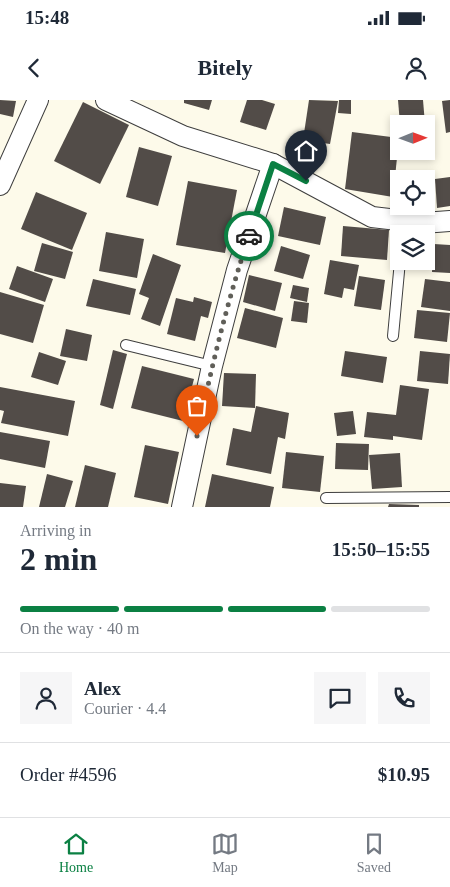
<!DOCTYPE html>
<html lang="en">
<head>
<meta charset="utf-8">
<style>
	body { margin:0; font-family:Georgia,serif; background:#f6f6f7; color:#1f2937; height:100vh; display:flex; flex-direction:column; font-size:19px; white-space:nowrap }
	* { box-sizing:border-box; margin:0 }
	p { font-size:16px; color:#747a83 }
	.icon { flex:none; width:28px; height:28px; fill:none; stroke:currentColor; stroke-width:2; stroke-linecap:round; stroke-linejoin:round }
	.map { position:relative; height:407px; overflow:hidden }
	.side { display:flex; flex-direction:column; background:#fff; flex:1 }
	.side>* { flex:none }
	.needle { width:32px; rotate:89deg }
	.buttons { position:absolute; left:390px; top:15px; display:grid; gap:10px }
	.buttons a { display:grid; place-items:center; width:45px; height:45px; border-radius:0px; background:#fff; box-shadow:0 2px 8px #0003; font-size:25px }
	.pin { position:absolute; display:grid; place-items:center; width:42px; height:42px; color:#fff; margin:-51px -21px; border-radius:50% 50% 50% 0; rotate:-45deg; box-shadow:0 0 5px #0007 }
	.pin .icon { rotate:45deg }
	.courier { position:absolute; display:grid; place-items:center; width:50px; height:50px; margin:-25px; border:4px solid #0b8043; border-radius:50%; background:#fff; color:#222; box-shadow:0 1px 6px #0007 }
	.headline em { font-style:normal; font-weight:600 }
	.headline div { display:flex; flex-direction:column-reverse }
	.headline { display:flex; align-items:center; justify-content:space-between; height:85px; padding:0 20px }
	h1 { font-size:32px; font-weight:600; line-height:38px }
	.bar { display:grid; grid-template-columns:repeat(4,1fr); gap:8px 5px; align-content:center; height:60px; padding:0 20px }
	.bar i { height:6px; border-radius:4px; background:#e0e1e3 }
	.bar .current { background:#0b8043 }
	.bar p { grid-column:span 4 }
	.line { display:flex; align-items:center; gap:12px; padding:0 20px; border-top:1px solid #e0e1e3 }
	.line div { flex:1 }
	.round { display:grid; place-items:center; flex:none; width:52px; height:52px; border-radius:0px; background:#f6f6f7 }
	.status { display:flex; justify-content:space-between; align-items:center; height:35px; padding:0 25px; background:#fff; direction:ltr }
	.status svg { height:14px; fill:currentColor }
	header { display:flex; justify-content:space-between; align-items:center; height:65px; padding:0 20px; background:#fff; font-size:22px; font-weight:600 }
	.tab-bar { display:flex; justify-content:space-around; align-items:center; height:70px; border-top:1px solid #e0e1e3; background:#fff; font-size:14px; color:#747a83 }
	.tab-bar a { display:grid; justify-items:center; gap:2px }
	.tab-bar .current { color:#0b8043 }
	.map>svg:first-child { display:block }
</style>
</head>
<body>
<div class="status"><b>15:48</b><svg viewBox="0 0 49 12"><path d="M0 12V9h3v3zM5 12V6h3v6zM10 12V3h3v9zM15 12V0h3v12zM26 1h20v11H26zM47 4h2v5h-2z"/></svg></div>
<header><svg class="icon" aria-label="back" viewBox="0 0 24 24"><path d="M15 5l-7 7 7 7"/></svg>Bitely<svg class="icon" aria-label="person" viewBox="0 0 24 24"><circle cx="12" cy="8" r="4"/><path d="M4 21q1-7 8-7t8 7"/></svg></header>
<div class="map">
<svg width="450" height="407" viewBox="0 0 450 407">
	<rect width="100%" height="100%" fill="#fdfaea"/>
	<g fill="#524c48">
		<polygon points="0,0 16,1 13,17 0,14"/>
		<polygon points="184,0 212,0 209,10 184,3"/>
		<polygon points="247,0 262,0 275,4 266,30 240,22"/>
		<polygon points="309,0 338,1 330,44 303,40"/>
		<polygon points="339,0 351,0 351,14 338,13"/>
		<polygon points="398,0 423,0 425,24 400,24"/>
		<polygon points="450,0 450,32 446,33 442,1"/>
		<polygon points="83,2 129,25 100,84 54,61"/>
		<polygon points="352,32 399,38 393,97 345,89"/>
		<polygon points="139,47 172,56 158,106 126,97"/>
		<polygon points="450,77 450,106 437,108 435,79"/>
		<polygon points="188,81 237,90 225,153 176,145"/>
		<polygon points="36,92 87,113 72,150 21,129"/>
		<polygon points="284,107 326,117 320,145 278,136"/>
		<polygon points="343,126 389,130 387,160 341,156"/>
		<polygon points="106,132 144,139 137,178 99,171"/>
		<polygon points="42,143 73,152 65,179 34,171"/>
		<polygon points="434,144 450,145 450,173 432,172"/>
		<polygon points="281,146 310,155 303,179 274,171"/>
		<polygon points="153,154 181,165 160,226 141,219 149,198 139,194"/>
		<polygon points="330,160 359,165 354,190 344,188 342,198 324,194"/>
		<polygon points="17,166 53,179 45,202 9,189"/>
		<polygon points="249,175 282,183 275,211 243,202"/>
		<polygon points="359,176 385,180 381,210 354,206"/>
		<polygon points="93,179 136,189 130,215 86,206"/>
		<polygon points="425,179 450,182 450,211 421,207"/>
		<polygon points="293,185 309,188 307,202 290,198"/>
		<polygon points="0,192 44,205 33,243 0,234"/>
		<polygon points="194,197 212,202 208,218 201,216 195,241 167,234 176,198 193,202"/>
		<polygon points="294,201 309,203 307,223 291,221"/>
		<polygon points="245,208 283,218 276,248 237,238"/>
		<polygon points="417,210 450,213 447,242 414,238"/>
		<polygon points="66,229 92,235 87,261 60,256"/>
		<polygon points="113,250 127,254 113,309 100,305"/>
		<polygon points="345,251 387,257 383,283 341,276"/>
		<polygon points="420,251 450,254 448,284 417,281"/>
		<polygon points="39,252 66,261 58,285 31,277"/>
		<polygon points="142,266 194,279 183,321 131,308"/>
		<polygon points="224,273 256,274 255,308 222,306"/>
		<polygon points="400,285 429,289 422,340 393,336 393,340 364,337 367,312 396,315"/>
		<polygon points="0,287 75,301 68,336 1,323 4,311 0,310"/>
		<polygon points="256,306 289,313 285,339 278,337 271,374 226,365 233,328 251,332"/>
		<polygon points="353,311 356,334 337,336 334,313"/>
		<polygon points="0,332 50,341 45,368 0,359"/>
		<polygon points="336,343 369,344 368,370 335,369"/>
		<polygon points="145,345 179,352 168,404 134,397"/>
		<polygon points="286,352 324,356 320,392 282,388"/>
		<polygon points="400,353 402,387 372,389 369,355"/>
		<polygon points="85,365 116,373 108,407 75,407"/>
		<polygon points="47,374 73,381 65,407 39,407"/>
		<polygon points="212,374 274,387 270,407 205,407"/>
		<polygon points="0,383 26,386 23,407 0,407"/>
		<polygon points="389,404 419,405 419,407 388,407"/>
	</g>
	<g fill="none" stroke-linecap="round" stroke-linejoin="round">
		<defs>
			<g id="service">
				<polyline points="393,236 400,161"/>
				<polyline points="126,245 212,266"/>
				<polyline points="326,398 450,397"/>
			</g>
			<g id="minor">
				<polyline points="106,0 183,36 273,64 372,117 423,123 450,121"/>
				<polyline points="0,85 38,0"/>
				<polyline points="182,407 212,266 237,170 273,64"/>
			</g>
		</defs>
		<use href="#service" stroke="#3e3e3e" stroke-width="12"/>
		<use href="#minor" stroke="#3e3e3e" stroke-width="22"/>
		<use href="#service" stroke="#fff" stroke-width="10"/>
		<use href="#minor" stroke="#fff" stroke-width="20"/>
	</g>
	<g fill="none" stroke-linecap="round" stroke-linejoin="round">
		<path stroke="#605f59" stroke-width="5" stroke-dasharray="0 9" d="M197 336C211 269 227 202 249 136"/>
		<polyline stroke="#0b8043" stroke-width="6" points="249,136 273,64 306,81"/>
	</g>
</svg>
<div class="buttons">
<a><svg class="needle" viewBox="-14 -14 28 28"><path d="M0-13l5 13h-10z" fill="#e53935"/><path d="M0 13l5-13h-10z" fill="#747a83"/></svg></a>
<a><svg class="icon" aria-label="locate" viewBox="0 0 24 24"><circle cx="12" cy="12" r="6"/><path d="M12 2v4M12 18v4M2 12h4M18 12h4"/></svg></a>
<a><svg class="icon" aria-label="layers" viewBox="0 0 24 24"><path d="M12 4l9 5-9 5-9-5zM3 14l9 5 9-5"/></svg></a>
</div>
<div class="pin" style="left:197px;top:336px;background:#ea580c"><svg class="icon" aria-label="bag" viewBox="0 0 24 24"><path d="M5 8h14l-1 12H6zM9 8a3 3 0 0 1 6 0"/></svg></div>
<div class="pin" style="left:306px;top:81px;background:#1f2937"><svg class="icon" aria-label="home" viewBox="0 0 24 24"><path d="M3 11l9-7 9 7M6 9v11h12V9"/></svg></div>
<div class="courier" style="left:249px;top:136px"><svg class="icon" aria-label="car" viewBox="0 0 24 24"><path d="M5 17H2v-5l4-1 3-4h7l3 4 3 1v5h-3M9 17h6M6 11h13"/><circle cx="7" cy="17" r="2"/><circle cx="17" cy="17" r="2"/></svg></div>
</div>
<section class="side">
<div class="headline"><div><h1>2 min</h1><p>Arriving in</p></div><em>15:50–15:55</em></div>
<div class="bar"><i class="current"></i><i class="current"></i><i class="current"></i><i></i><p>On the way · 40 m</p></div>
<div class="line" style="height:90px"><a class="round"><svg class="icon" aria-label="person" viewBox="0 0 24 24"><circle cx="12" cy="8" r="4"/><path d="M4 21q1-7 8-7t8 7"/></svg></a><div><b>Alex</b><p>Courier · 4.4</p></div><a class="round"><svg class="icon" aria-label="chat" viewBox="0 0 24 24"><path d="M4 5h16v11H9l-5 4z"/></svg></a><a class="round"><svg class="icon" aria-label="phone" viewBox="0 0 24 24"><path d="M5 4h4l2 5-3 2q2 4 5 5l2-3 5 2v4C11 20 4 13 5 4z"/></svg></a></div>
<div class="line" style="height:65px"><div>Order #4596</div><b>$10.95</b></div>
</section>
<nav class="tab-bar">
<a class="current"><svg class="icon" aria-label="home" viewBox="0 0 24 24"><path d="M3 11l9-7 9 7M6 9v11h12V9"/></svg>Home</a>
<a><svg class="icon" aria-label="map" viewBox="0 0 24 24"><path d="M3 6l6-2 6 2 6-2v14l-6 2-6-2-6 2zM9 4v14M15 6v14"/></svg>Map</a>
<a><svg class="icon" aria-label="saved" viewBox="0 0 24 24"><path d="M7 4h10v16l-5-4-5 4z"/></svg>Saved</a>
</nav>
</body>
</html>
